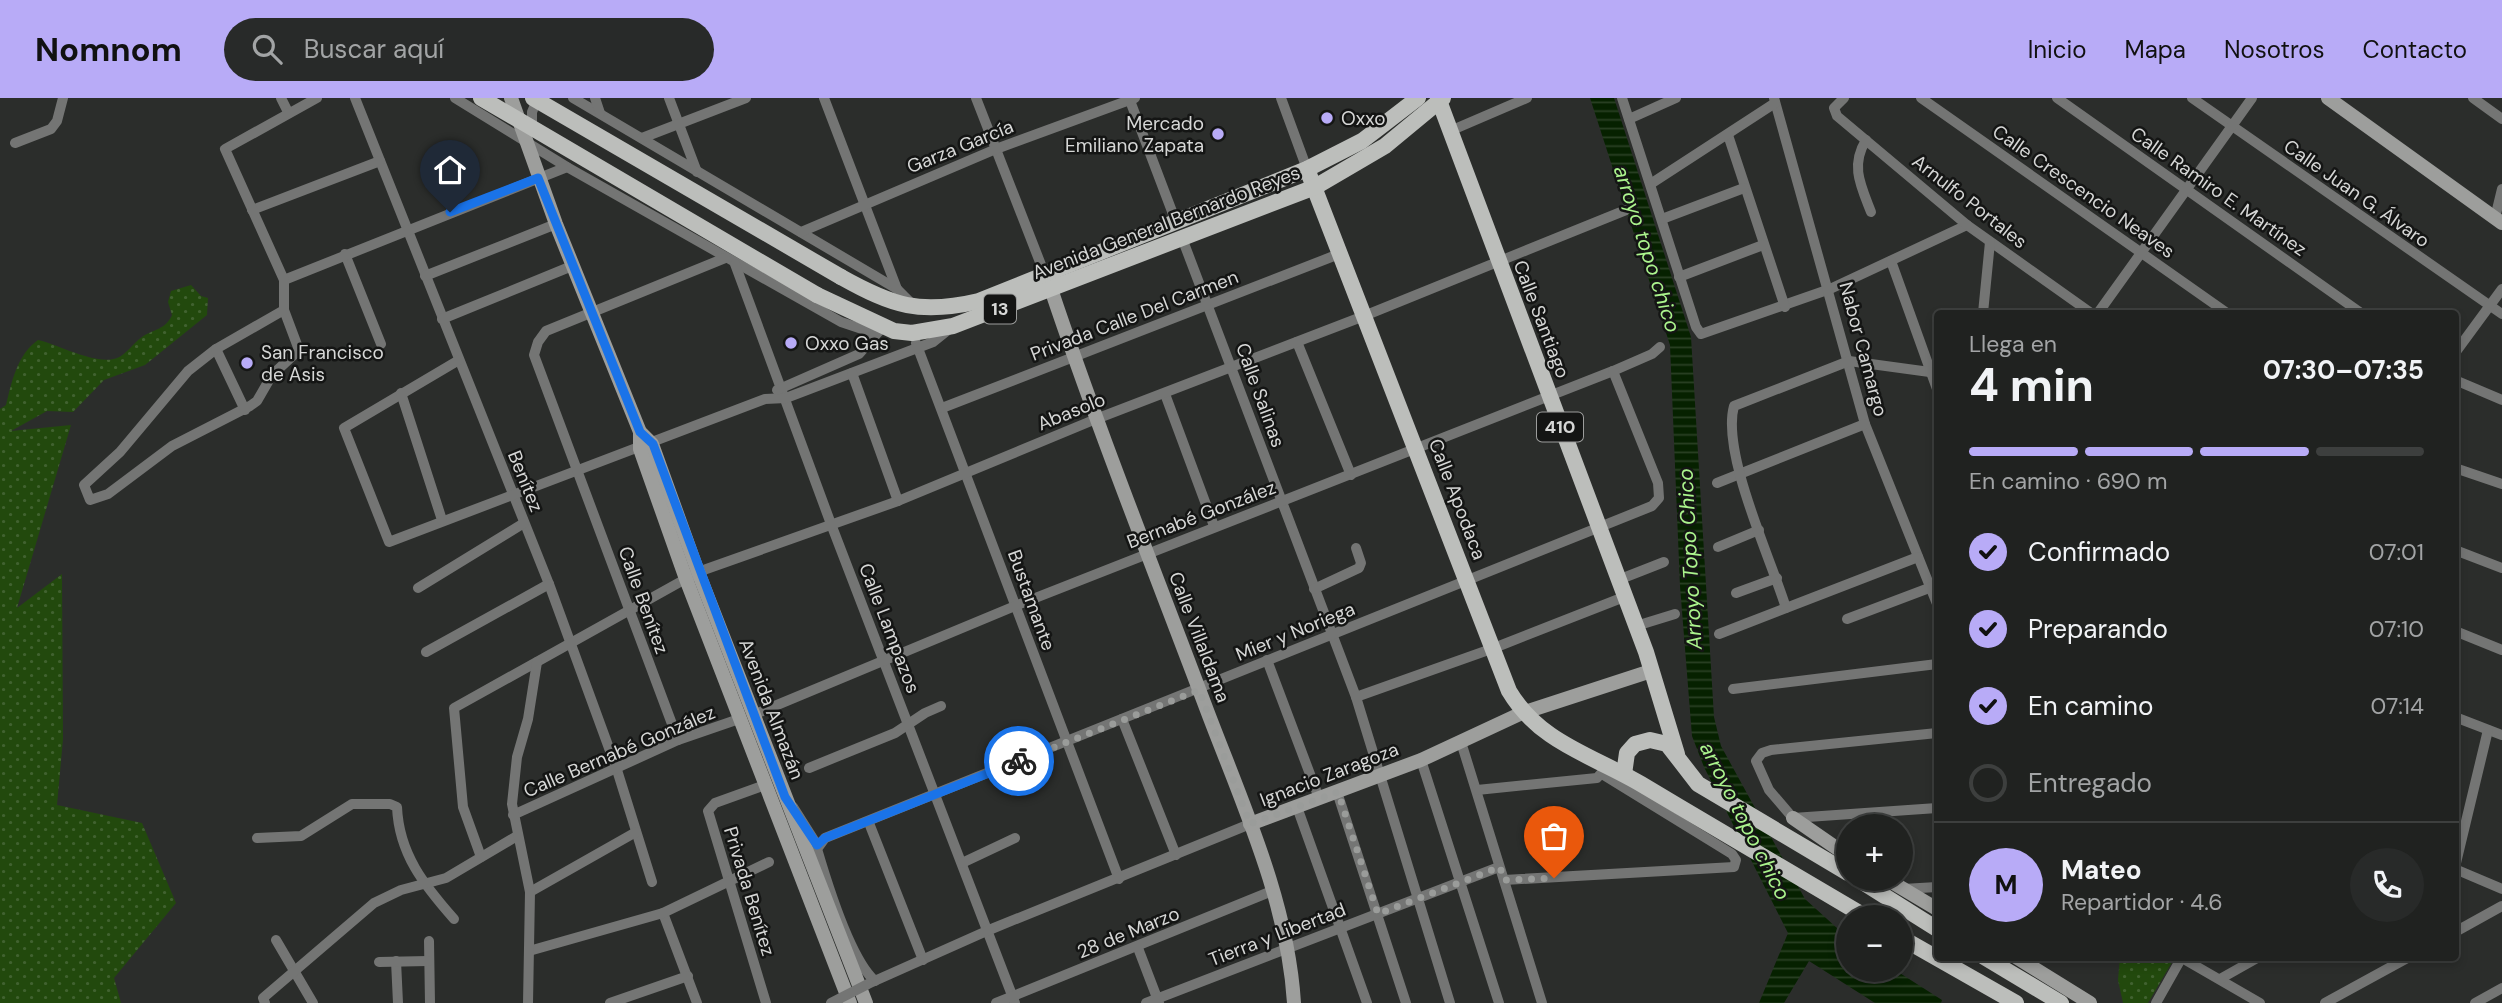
<!DOCTYPE html>
<html lang="es">
<head>
<meta charset="utf-8">
<style>
	body { margin:0; font-family:"DM Sans",sans-serif; background:#282a29; color:#f1f3f6; height:100vh; display:flex; flex-direction:column; font-size:26px; white-space:nowrap }
	* { box-sizing:border-box; margin:0 }
	p { font-size:23px; color:#a2a4a5 }
	.icon { flex:none; width:38px; height:38px; fill:none; stroke:currentColor; stroke-width:2; stroke-linecap:round; stroke-linejoin:round }
	.map { position:relative; flex:1; overflow:hidden }
	.details { position:absolute; left:1934px; top:212px; width:525px; height:651px; display:flex; flex-direction:column; background:#202220; border-radius:7px; box-shadow:0 4px 10px #0003,0 0 0 2px #3d3f3e }
	.details>* { flex:none }
	.buttons { position:absolute; left:1836px; top:716px; display:grid; gap:14px }
	.buttons a { display:grid; place-items:center; width:77px; height:77px; border-radius:50%; background:#202220; box-shadow:0 4px 10px #0003,0 0 0 2px #3d3f3e; font-size:35px }
	.pin { position:absolute; display:grid; place-items:center; width:60px; height:60px; color:#fff; margin:-72px -30px; border-radius:50% 50% 50% 0; rotate:-45deg; box-shadow:0 0 7px #0007 }
	.pin .icon { rotate:45deg }
	.courier { position:absolute; display:grid; place-items:center; width:70px; height:70px; margin:-35px; border:5px solid #1a73e8; border-radius:50%; background:#fff; color:#222; box-shadow:0 2px 9px #0007 }
	.head em { font-style:normal; font-weight:700 }
	.head div { display:flex; flex-direction:column-reverse }
	.head { display:flex; align-items:center; justify-content:space-between; height:119px; padding:0 35px }
	h1 { font-size:46px; font-weight:700; line-height:52px }
	.bar { display:grid; grid-template-columns:repeat(4,1fr); gap:10px 7px; align-content:center; height:84px; padding:0 35px }
	.bar i { height:9px; border-radius:5px; background:#3d3f3e }
	.bar .active { background:#b8abf7 }
	.bar p { grid-column:span 4 }
	.line { display:flex; align-items:center; gap:18px; padding:0 35px; border-top:2px solid #3d3f3e }
	.line div { flex:1 }
	.round { display:grid; place-items:center; flex:none; width:74px; height:74px; border-radius:37px; background:#282a29 }
	ol { padding:0 35px; list-style:none }
	li { display:flex; align-items:center; gap:21px; height:77px }
	li p { margin-inline-start:auto }
	li .icon { padding:7px; border-radius:50%; background:#b8abf7; color:#111; stroke-width:4 }
	li:last-child { color:#a2a4a5 }
	li i { width:38px; height:38px; border:4px solid #3d3f3e; border-radius:50% }
	header { display:flex; align-items:center; gap:42px; box-sizing:border-box; height:98px; padding:0 35px; background:#b8abf7; color:#111 }
	header strong { font-size:33px }
	nav { display:flex; gap:38px; margin-inline-start:auto; font-size:24px }
	.search { width:490px; height:63px; background:#282a29; display:flex; align-items:center; gap:18px; box-sizing:border-box; padding:0 24px; border-radius:38px; color:#a2a4a5; font-size:26px }
	.map>svg:first-child { display:block }
</style>
</head>
<body>
<header>
<strong>Nomnom</strong>
<div class="search"><svg class="icon" aria-label="search" viewBox="0 0 24 24"><circle cx="10" cy="10" r="6"/><path d="M15 15l6 6"/></svg>Buscar aquí</div>
<nav><a>Inicio</a><a>Mapa</a><a>Nosotros</a><a>Contacto</a></nav>
</header>
<div class="map">
<svg width="2502" height="905" viewBox="0 0 2502 905">
	<defs>
		<pattern id="grass-dots" width="8" height="8" patternUnits="userSpaceOnUse" patternTransform="scale(1.75)"><rect width="8" height="8" fill="#22490d"/><path d="M2 2h.1M6 6h.1" fill="none" stroke="#416230" stroke-width="1.8" stroke-linecap="round"/></pattern>
		<pattern id="water-rules" width="6" height="5" patternUnits="userSpaceOnUse" patternTransform="scale(1.75)"><rect width="6" height="5" fill="#062100"/><path d="M0 2.5h6" fill="none" stroke="#2a4024"/></pattern>
	</defs>
	<rect width="100%" height="100%" fill="#2b2d2b"/>
	<g fill="url(#grass-dots)">
		<path d="M191 187 201 198 208 200 207 217 145 267 104 282 73 314 47 313 11 333 71 327 17 510 62 476 63 641 57 707 142 725 176 805 114 880 121 905H0V311L6 307C12 283 17 257 38 242 57 246 97 268 117 260 126 257 133 245 142 239 154 231 165 232 172 217L168 204 171 193Z"/>
		<polygon points="2120,859 2175,859 2148,905 2123,905 2118,882"/>
	</g>
	<polygon fill="url(#water-rules)" points="1590,0 1614,0 1691,239 1714,619 1721,648 1805,801 1848,840 1848,872 1895,872 1942,902 1941,905 1875,905 1809,863 1784,905 1759,905 1788,835 1704,669 1692,638 1680,488 1670,247"/>
	<g fill="none" stroke-linecap="round" stroke-linejoin="round">
		<g stroke="#747574" stroke-width="10">
			<polyline points="281,0 288,14"/>
			<polyline points="355,0 549,486 617,672 652,784"/>
			<polyline points="455,0 567,69 841,224 868,233 879,228"/>
			<polyline points="573,0 897,191 911,205"/>
			<polyline points="595,0 600,15"/>
			<polyline points="669,0 697,74"/>
			<polyline points="824,0 897,191"/>
			<polyline points="976,0 1045,177"/>
			<polyline points="1129,0 1176,124"/>
			<polyline points="1281,0 1307,71"/>
			<polyline points="1622,0 1696,229 1701,236 1830,191 1967,127"/>
			<polyline points="1774,0 1865,326 1937,506"/>
			<polyline points="1844,0 1834,10 1837,18 1967,127 2091,215"/>
			<polyline points="1921,0 2227,215"/>
			<polyline points="2057,0 2361,215"/>
			<polyline points="2192,0 2502,216"/>
			<polyline points="2473,0 2502,21"/>
			<polyline points="1629,21 1676,0"/>
			<polyline points="532,33 532,14 538,0"/>
			<polyline points="1450,33 1527,0"/>
			<polyline points="1728,37 1785,209"/>
			<polyline points="642,40 746,0"/>
			<path d="M1866 42C1850 68 1861 88 1871 114"/>
			<polyline points="15,45 51,31 57,23 63,0"/>
			<polyline points="1652,85 1775,5"/>
			<polyline points="252,112 380,63"/>
			<polyline points="2495,120 2502,91"/>
			<polyline points="1662,121 1744,90"/>
			<polyline points="801,134 996,51 1135,0"/>
			<polyline points="1182,140 1356,599 1450,905"/>
			<polyline points="345,156 381,246"/>
			<polyline points="1891,163 1937,291"/>
			<polyline points="735,166 831,426 1015,905"/>
			<polyline points="425,178 556,126"/>
			<polyline points="1679,179 1763,147"/>
			<polyline points="284,182 567,69"/>
			<polyline points="284,212 216,251 188,273 120,354 84,387 90,402 108,396 172,348 250,308 257,303 272,277 299,252 284,212 284,182 225,51 317,0"/>
			<polyline points="1983,215 1990,144"/>
			<polyline points="2098,215 2252,0"/>
			<polyline points="442,221 572,168"/>
			<polyline points="1297,244 1351,377"/>
			<polyline points="916,245 1119,781"/>
			<polyline points="216,251 245,312"/>
			<polyline points="2455,255 2502,191"/>
			<polyline points="459,262 344,330 389,444 765,301 786,300 933,244 953,228"/>
			<polyline points="852,275 898,403"/>
			<polyline points="2455,282 2502,302"/>
			<polyline points="777,292 859,256 882,230"/>
			<polyline points="401,295 442,422"/>
			<polyline points="1165,296 1214,428"/>
			<polyline points="942,310 1339,156"/>
			<polyline points="2455,370 2502,386"/>
			<polyline points="1717,385 1865,326"/>
			<polyline points="1718,449 1759,432"/>
			<polyline points="2455,452 2502,470"/>
			<polyline points="1618,482 1664,464"/>
			<polyline points="418,490 524,425"/>
			<polyline points="1314,491 1359,470 1361,465 1356,450"/>
			<polyline points="1736,495 1777,480"/>
			<path d="M1786 510C1771 461 1721 355 1734 308L1849 263 1937 275"/>
			<polyline points="1847,521 1937,487"/>
			<polyline points="1636,528 1675,516"/>
			<polyline points="2455,533 2502,552"/>
			<polyline points="1719,536 1918,459"/>
			<polyline points="426,554 549,486"/>
			<polyline points="1267,562 1319,700"/>
			<polyline points="1733,591 1937,566"/>
			<polyline points="1356,599 1494,550 1624,499"/>
			<polyline points="753,617 1015,508 1613,273 1652,256 1660,249"/>
			<polyline points="2455,619 2502,637"/>
			<polyline points="1122,621 1176,757"/>
			<polyline points="1937,635 1771,652 1762,655 1756,663 1769,692 1793,720 1937,710"/>
			<polyline points="678,642 534,257 538,244 546,233 725,160"/>
			<polyline points="1461,644 1542,905"/>
			<polyline points="1421,662 1499,905"/>
			<polyline points="809,670 895,635 925,615 941,608"/>
			<polyline points="765,687 715,705 708,713 766,905"/>
			<polyline points="1477,692 1597,680 1604,672"/>
			<polyline points="1337,694 1406,905"/>
			<polyline points="793,709 817,747"/>
			<polyline points="1297,709 1367,905"/>
			<polyline points="513,717 678,642 739,621"/>
			<polyline points="869,725 923,862"/>
			<path d="M257 740 301 738 352 706H390L397 709C399 756 424 787 454 821"/>
			<polyline points="481,759 463,709 454,610 698,474 898,403 1096,321 1364,218 1626,112"/>
			<polyline points="962,765 1015,740"/>
			<polyline points="2455,769 2488,632"/>
			<polyline points="2455,771 2502,791"/>
			<polyline points="1504,782 1734,769 1736,762 1732,756 1602,676"/>
			<polyline points="1903,791 1937,789"/>
			<polyline points="530,794 636,734"/>
			<polyline points="663,815 697,905"/>
			<polyline points="2455,834 2502,808"/>
			<polyline points="276,842 313,905"/>
			<polyline points="429,843 430,905"/>
			<polyline points="1138,850 1159,905"/>
			<polyline points="529,853 663,815 769,764"/>
			<polyline points="2182,860 2260,905"/>
			<polyline points="396,863 398,905"/>
			<polyline points="379,864 428,863"/>
			<polyline points="2220,881 2259,859"/>
			<path d="M875 883C850 861 827 785 817 751L825 740 1652 408 1659 400 1658 385 1613 273"/>
			<polyline points="870,885 989,832 1250,726"/>
			<polyline points="265,905 263,900 374,805 401,792 446,780 517,738"/>
			<polyline points="528,905 530,794 512,706 517,659 528,621 537,564"/>
			<polyline points="610,905 688,878"/>
			<polyline points="996,905 1272,793"/>
			<polyline points="1146,905 1499,769"/>
			<polyline points="2156,905 2182,859"/>
			<polyline points="2325,905 2409,859"/>
			<polyline points="2475,905 2502,890"/>
		</g>
		<g stroke="#9d9e9c" stroke-width="14">
			<polyline points="511,0 556,126 640,334 652,346 698,474 866,905"/>
			<polyline points="2328,0 2502,125"/>
			<path d="M1051 191C1099 334 1155 474 1208 615 1243 707 1288 805 1294 905"/>
			<polyline points="640,334 640,351 686,481 850,905"/>
			<polyline points="1793,720 1848,758"/>
			<polyline points="1250,726 1421,662 1522,615 1651,573"/>
			<polyline points="1885,780 1937,811"/>
			<polyline points="2016,859 2090,905"/>
		</g>
		<g stroke="#bcbebb" stroke-width="16">
			<polyline points="1438,0 1646,554 1677,656"/>
			<path d="M1307 71 1509 593C1540 645 1592 657 1641 686 1716 731 1792 775 1866 819"/>
			<path d="M841 179C893 208 920 217 979 203L1307 71 1362 43 1418 0"/>
			<polyline points="817,197 894,233 912,235 953,228 1315,89 1385,48 1443,0"/>
			<polyline points="1624,676 1627,655 1635,646 1650,642 1667,646 1698,686 1848,775"/>
			<polyline points="1856,780 1937,831"/>
			<polyline points="1900,839 2016,905"/>
			<polyline points="1984,859 2061,905"/>
		</g>
		<polyline stroke="#747574" stroke-width="10" points="831,905 868,886"/>
		<g stroke="#bcbebb" stroke-width="16">
			<polyline points="481,0 817,197"/>
			<polyline points="533,0 841,179"/>
		</g>
	</g>
	<g fill="none" stroke-linecap="round" stroke-linejoin="round">
		<polyline stroke="#9a9c9a" stroke-width="7" stroke-dasharray="0 12.6" points="1019,663 1199,592 1250,726 1338,694 1378,816 1500,769 1504,782 1554,780"/>
		<polyline stroke="#1a73e8" stroke-width="9" points="450,114 538,80 640,334 653,346 785,699 817,747 825,740 1019,663"/>
	</g>
	<g fill="#b8abf7" stroke="#141514" stroke-width="2.5">
		<circle cx="1327" cy="20" r="7"/>
		<circle cx="1218" cy="36" r="7"/>
		<circle cx="791" cy="245" r="7"/>
		<circle cx="247" cy="265" r="7"/>
	</g>
	<g text-anchor="middle" stroke-width="5" stroke-linejoin="round" paint-order="stroke">
		<g fill="#141514" stroke="#9c9d9c" stroke-width="2">
			<rect x="984" y="196.5" width="32" height="29" rx="5"/>
			<rect x="1537" y="314.5" width="46" height="29" rx="5"/>
		</g>
		<g font-size="18" font-weight="bold" fill="#d6d7d6">
			<text x="1000" y="217">13</text>
			<text x="1560" y="335">410</text>
		</g>
		<g font-size="19" fill="#d6d7d6" stroke="#141514" text-anchor="start">
			<text x="1341" y="27">Oxxo</text>
			<text x="1204" y="32" text-anchor="end">Mercado<tspan x="1204" dy="22">Emiliano Zapata</tspan></text>
			<text x="805" y="252">Oxxo Gas</text>
			<text x="261" y="261">San Francisco<tspan x="261" dy="22">de Asis</tspan></text>
		</g>
		<g font-size="19" fill="#d6d7d6" stroke="#141514">
			<text transform="translate(960 48) rotate(-22)" y="7">Garza García</text>
			<text transform="translate(2084 93) rotate(35)" y="7">Calle Crescencio Neaves</text>
			<text transform="translate(2219 93) rotate(35)" y="7">Calle Ramiro E. Martínez</text>
			<text transform="translate(2357 95) rotate(35)" y="7">Calle Juan G. Álvaro</text>
			<text transform="translate(1970 103) rotate(38)" y="7">Arnulfo Portales</text>
			<text transform="translate(1166 124) rotate(-21)" y="7">Avenida General Bernardo Reyes</text>
			<text transform="translate(1134 217) rotate(-21)" y="7">Privada Calle Del Carmen</text>
			<text transform="translate(1542 221) rotate(69)" y="7">Calle Santiago</text>
			<text transform="translate(1864 251) rotate(75)" y="7">Nabor Camargo</text>
			<text transform="translate(1261 297) rotate(70)" y="7">Calle Salinas</text>
			<text transform="translate(1071 313) rotate(-22)" y="7">Abasolo</text>
			<text transform="translate(526 383) rotate(68)" y="7">Benítez</text>
			<text transform="translate(1458 401) rotate(69)" y="7">Calle Apodaca</text>
			<text transform="translate(1201 416) rotate(-21)" y="7">Bernabé González</text>
			<text transform="translate(644 502) rotate(70)" y="7">Calle Benítez</text>
			<text transform="translate(1032 502) rotate(70)" y="7">Bustamante</text>
			<text transform="translate(890 530) rotate(69)" y="7">Calle Lampazos</text>
			<text transform="translate(1295 533) rotate(-22)" y="7">Mier y Noriega</text>
			<text transform="translate(1200 539) rotate(69)" y="7">Calle Villaldama</text>
			<text transform="translate(772 611) rotate(69)" y="7">Avenida Almazán</text>
			<text transform="translate(619 653) rotate(-23)" y="7">Calle Bernabé González</text>
			<text transform="translate(1329 676) rotate(-21)" y="7">Ignacio Zaragoza</text>
			<text transform="translate(750 793) rotate(73)" y="7">Privada Benítez</text>
			<text transform="translate(1128 834) rotate(-22)" y="7">28 de Marzo</text>
			<text transform="translate(1277 836) rotate(-21)" y="7">Tierra y Libertad</text>
		</g>
		<g font-size="21" font-style="italic" fill="#abf48d" stroke="#141514">
			<text transform="translate(1647 151) rotate(72)" y="7">arroyo topo chico</text>
			<text transform="translate(1690 461) rotate(-93)" y="7">Arroyo Topo Chico</text>
			<text transform="translate(1745 723) rotate(63)" y="7">arroyo topo chico</text>
		</g>
	</g>
</svg>
<div class="buttons">
<a>+</a>
<a>−</a>
</div>
<div class="pin" style="left:1554px;top:780px;background:#ea580c"><svg class="icon" aria-label="bag" viewBox="0 0 24 24"><path d="M5 8h14l-1 12H6zM9 8a3 3 0 0 1 6 0"/></svg></div>
<div class="pin" style="left:450px;top:114px;background:#1f2937"><svg class="icon" aria-label="home" viewBox="0 0 24 24"><path d="M3 11l9-7 9 7M6 9v11h12V9"/></svg></div>
<div class="courier" style="left:1019px;top:663px"><svg class="icon" aria-label="bike" viewBox="0 0 24 24"><circle cx="6" cy="16" r="4"/><circle cx="18" cy="16" r="4"/><path d="M6 16l4-8h5l3 8M10 8l3 8H6M13 5h3"/></svg></div>
<section class="details">
<div class="head"><div><h1>4 min</h1><p>Llega en</p></div><em>07:30–07:35</em></div>
<div class="bar"><i class="active"></i><i class="active"></i><i class="active"></i><i></i><p>En camino · 690 m</p></div>
<ol>
<li><svg class="icon" aria-label="check" viewBox="0 0 24 24"><path d="M5 12l5 5 9-10"/></svg>Confirmado<p>07:01</p></li>
<li><svg class="icon" aria-label="check" viewBox="0 0 24 24"><path d="M5 12l5 5 9-10"/></svg>Preparando<p>07:10</p></li>
<li><svg class="icon" aria-label="check" viewBox="0 0 24 24"><path d="M5 12l5 5 9-10"/></svg>En camino<p>07:14</p></li>
<li><i></i>Entregado</li>
</ol>
<div class="line" style="height:126px"><b class="round" style="background:#b8abf7;color:#111">M</b><div><b>Mateo</b><p>Repartidor · 4.6</p></div><a class="round"><svg class="icon" aria-label="phone" viewBox="0 0 24 24"><path d="M5 4h4l2 5-3 2q2 4 5 5l2-3 5 2v4C11 20 4 13 5 4z"/></svg></a></div>
</section>
</div>
</body>
</html>
